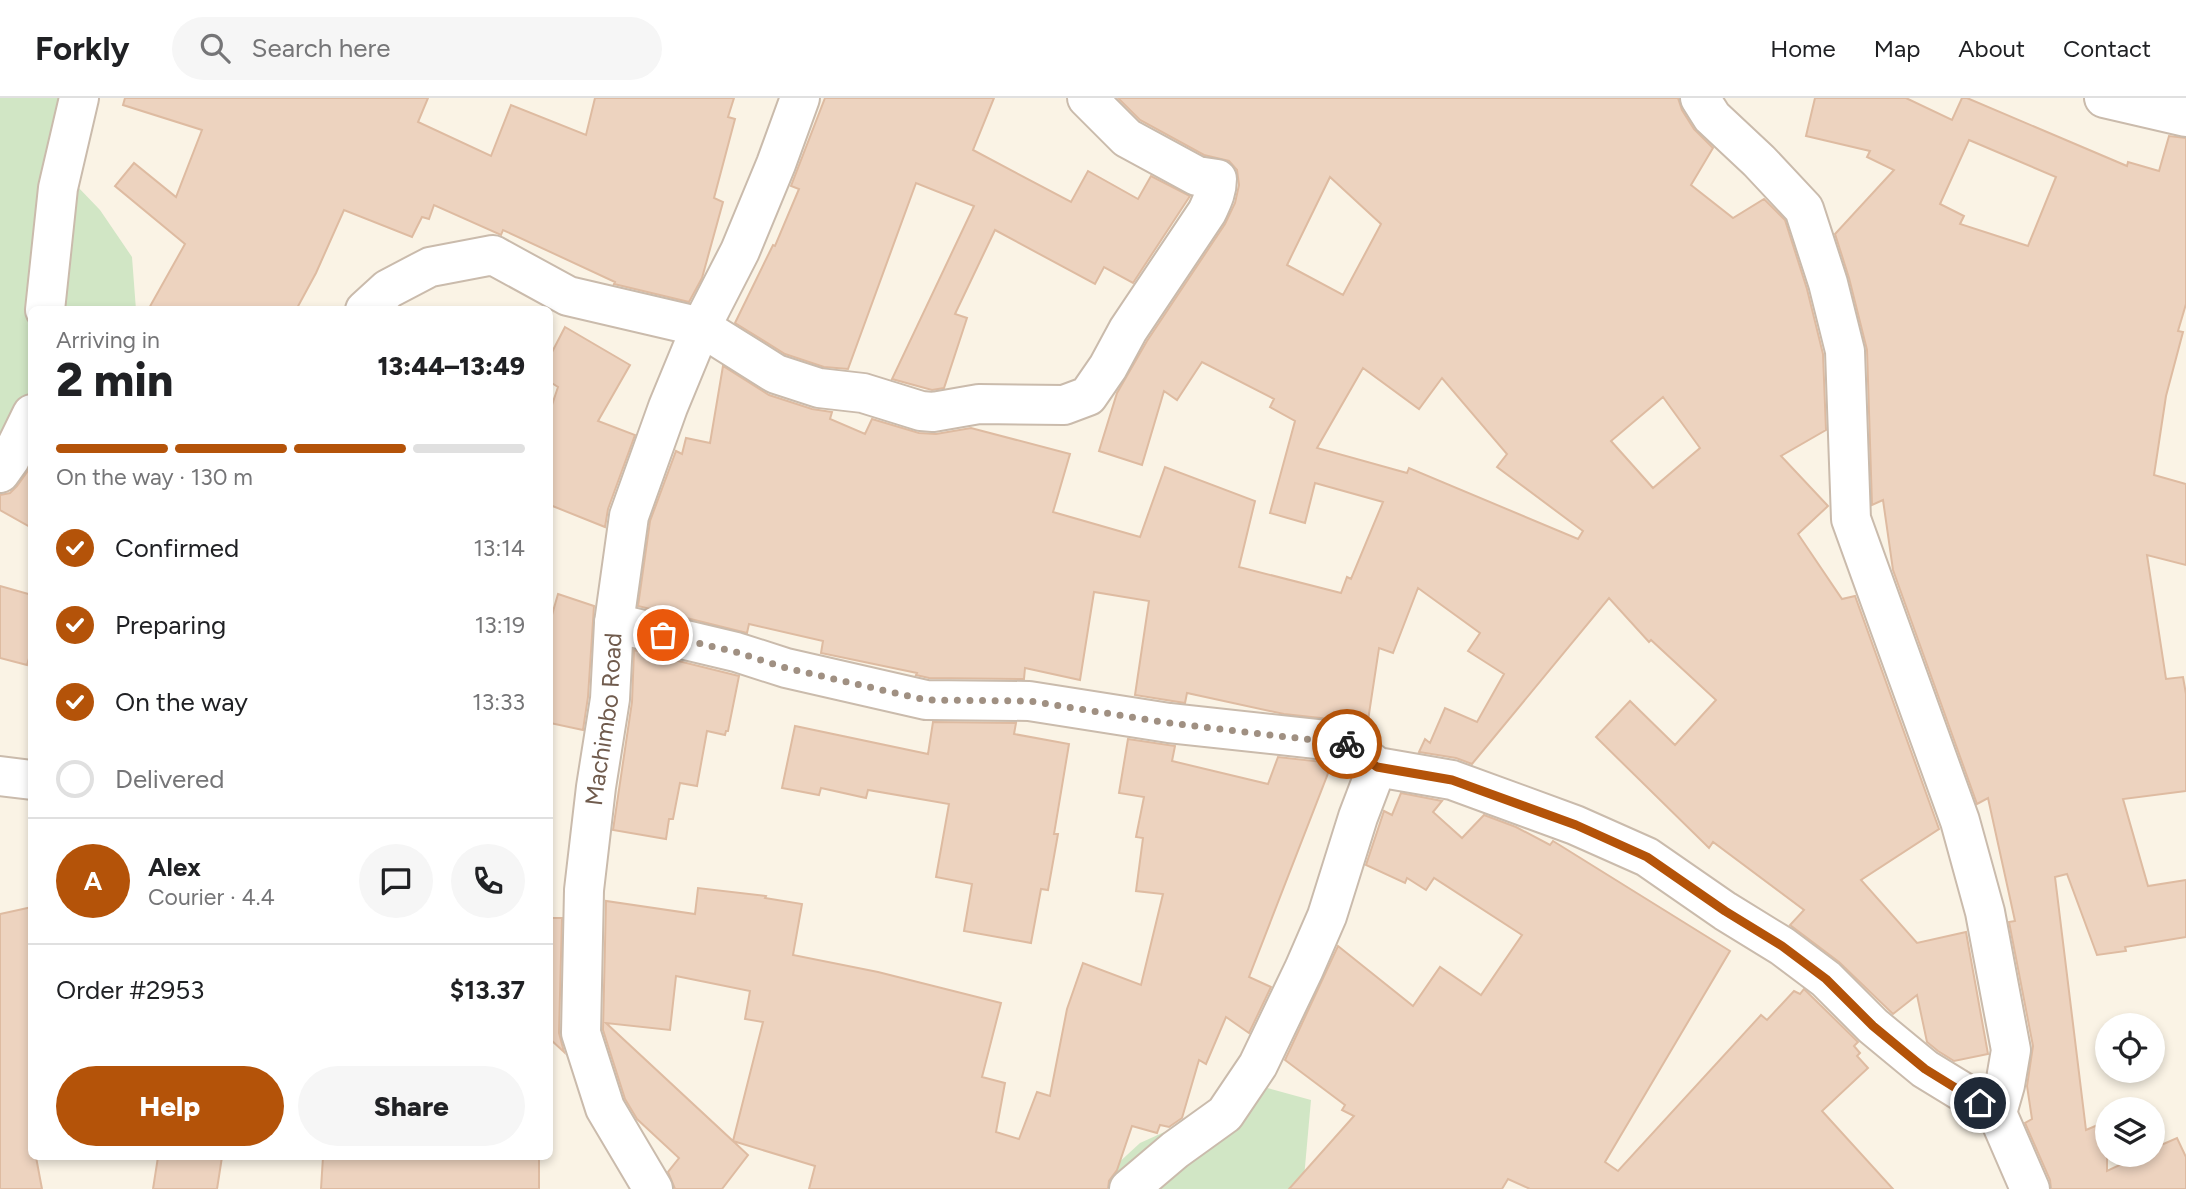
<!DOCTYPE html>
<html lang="en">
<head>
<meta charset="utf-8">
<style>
	body { margin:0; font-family:Figtree,sans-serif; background:#f6f6f6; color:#202124; height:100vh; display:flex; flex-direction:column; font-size:26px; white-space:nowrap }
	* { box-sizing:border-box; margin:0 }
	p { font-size:23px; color:#757577 }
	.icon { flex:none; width:38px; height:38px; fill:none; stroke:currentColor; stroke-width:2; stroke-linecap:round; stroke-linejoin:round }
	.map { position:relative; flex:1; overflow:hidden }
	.drawer { position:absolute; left:28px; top:208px; width:525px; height:854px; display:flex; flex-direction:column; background:#fff; border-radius:10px; box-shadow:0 4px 10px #0003 }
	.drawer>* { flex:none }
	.fabs { position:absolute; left:2095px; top:915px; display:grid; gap:14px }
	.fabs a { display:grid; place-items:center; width:70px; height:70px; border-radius:50%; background:#fff; box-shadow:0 4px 10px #0003; font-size:35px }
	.pin { position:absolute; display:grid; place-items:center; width:60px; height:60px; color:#fff; margin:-30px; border:4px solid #fff; border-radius:50%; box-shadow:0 2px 7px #0007 }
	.courier { position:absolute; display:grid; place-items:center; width:70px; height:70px; margin:-35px; border:5px solid #b45309; border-radius:50%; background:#fff; color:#222; box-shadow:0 2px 9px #0007 }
	.overview em { font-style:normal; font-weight:800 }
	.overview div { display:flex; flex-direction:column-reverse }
	.overview { display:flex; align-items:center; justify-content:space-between; height:119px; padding:0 28px }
	h1 { font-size:46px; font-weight:800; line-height:52px }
	.bar { display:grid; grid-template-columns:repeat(4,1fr); gap:10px 7px; align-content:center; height:84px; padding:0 28px }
	.bar i { height:9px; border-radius:5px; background:#e0e0e0 }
	.bar .on { background:#b45309 }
	.bar p { grid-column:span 4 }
	.line { display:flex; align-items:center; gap:18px; padding:0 28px; border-top:2px solid #e0e0e0 }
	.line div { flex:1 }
	.round { display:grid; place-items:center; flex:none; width:74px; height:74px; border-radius:37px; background:#f6f6f6 }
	ol { padding:0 28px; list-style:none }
	li { display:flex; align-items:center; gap:21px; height:77px }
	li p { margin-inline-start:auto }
	li .icon { padding:7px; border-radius:50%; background:#b45309; color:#fff; stroke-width:4 }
	li:last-child { color:#757577 }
	li i { width:38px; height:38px; border:4px solid #e0e0e0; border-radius:50% }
	.primary-button { display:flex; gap:14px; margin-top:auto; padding:14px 28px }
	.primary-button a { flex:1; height:80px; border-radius:42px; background:#b45309; color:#fff; font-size:28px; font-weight:800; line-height:80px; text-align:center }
	.primary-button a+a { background:#f6f6f6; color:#202124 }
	header { display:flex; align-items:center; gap:42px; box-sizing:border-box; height:98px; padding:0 35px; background:#fff; border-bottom:2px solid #e0e0e0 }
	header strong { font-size:33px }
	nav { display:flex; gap:38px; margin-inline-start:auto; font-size:24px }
	.search { width:490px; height:63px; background:#f6f6f6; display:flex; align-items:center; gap:18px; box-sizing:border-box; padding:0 24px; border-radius:38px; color:#757577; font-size:26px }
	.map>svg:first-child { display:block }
</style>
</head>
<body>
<header>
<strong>Forkly</strong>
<div class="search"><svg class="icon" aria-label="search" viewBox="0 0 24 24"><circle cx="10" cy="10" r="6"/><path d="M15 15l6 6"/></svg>Search here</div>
<nav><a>Home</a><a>Map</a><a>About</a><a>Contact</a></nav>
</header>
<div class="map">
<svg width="2186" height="1091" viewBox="0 0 2186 1091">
	<rect width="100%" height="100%" fill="#faf3e5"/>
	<g fill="#d1e6c5">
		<polygon points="0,0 91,0 52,62 100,112 132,159 136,212 32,212 31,324 0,371"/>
		<polygon points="1264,989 1311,1002 1303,1091 1090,1091 1140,1045"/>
	</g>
	<g fill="#edd3bf" stroke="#debba1" stroke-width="2" fill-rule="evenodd">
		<polygon points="125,0 428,0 418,24 491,58 511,7 586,37 595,0 734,0 728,19 735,21 714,100 723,104 702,180 689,204 614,186 615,184 503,132 501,137 434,107 429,121 422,119 412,139 344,112 316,175 296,212 148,212 185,146 115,88 134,65 176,99 202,32 123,7"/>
		<polygon points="825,0 994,0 973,52 1071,104 1088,73 1138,101 1151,78 1190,98 1133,185 1104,169 1095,186 995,132 955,216 967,220 944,290 932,292 892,281 974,108 916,85 848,271 824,269 785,256 735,225 773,147 775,148 799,91 791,88"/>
		<path d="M1118 0H1678L1682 12 1694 31 1713 50 1691 87 1733 120 1764 101 1785 122 1807 191 1823 256 1826 332 1781 358 1828 408 1798 436 1842 501 1855 498 1939 731 1861 782 1917 845 1966 834 1988 956 1954 963 1938 953 1927 944 1917 897 1893 916 1839 864 1790 827 1804 812 1713 744 1709 750 1596 639 1630 603 1675 647 1716 602 1651 542 1649 544 1609 500 1472 666 1456 660 1419 654 1425 641 1430 645 1445 610 1477 624 1504 576 1468 553 1480 535 1418 490 1393 555 1379 550 1367 629 1350 618 1348 623 1284 616 1187 595 1185 605 1135 597 1149 503 1094 494 1080 582 1025 570 1024 581 929 580 916 577 917 575 821 555 823 543 749 526 747 535 638 508 650 423 676 353 682 356 686 340 710 345 723 268 769 297 812 311 832 314 830 321 865 336 872 321 919 335 936 336 971 330 1070 356 1053 414 1140 439 1165 369 1255 403 1239 469 1341 495 1347 479 1351 481 1383 404 1315 385 1305 425 1270 415 1295 323 1270 309 1274 301 1202 264 1177 302 1164 293 1142 367 1099 353 1117 295 1147 243 1225 126 1235 105 1239 87 1237 72 1229 63 1204 57 1140 22ZM1330 79 1381 126 1343 197 1287 167ZM1363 270 1419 311 1442 280 1507 356 1497 369 1583 433 1578 441 1409 370 1407 375 1317 350ZM1663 299 1700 350 1653 390 1611 343Z"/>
		<path d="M1815 0H1906L1952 22 1962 0H1967L2127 68 2128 64 2159 73 2169 38 2186 40V206L2178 233 2183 234 2166 298 2154 377 2186 386V467L2147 457 2166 581 2183 579 2186 596V693L2123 701 2148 788 2186 782V839L2125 849 2126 853 2097 857 2067 776 2055 779 2086 1032 2107 1023V1073L2141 1057H2152V1051L2177 1040 2186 1059V1091H2051L2050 1082 2025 1025 2032 1021 2027 988 2033 948 2009 824 2015 823 1988 700 1977 706 1893 472 1883 402 1872 407 1867 252 1849 180 1835 136 1894 72 1867 59 1870 53 1806 38ZM1969 42 2056 79 2028 148 1960 126 1964 118 1940 106Z"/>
		<polygon points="565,229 630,267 598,323 635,337 608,411 605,429 550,407 550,313 558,289 550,284 550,258"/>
		<polygon points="32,367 32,430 0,412 0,397 10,395 17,388"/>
		<polygon points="0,488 32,497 32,550 27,567 0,560"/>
		<polygon points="558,496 594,508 588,599 583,632 550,625 550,524"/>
		<polygon points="634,552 739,578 728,633 726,633 725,637 707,633 697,688 680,685 673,721 669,721 666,741 613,732 632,604"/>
		<polygon points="933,624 1016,625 1014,636 1069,646 1054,736 1058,736 1048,792 1041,791 1031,845 964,833 972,786 936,779 949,706 868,692 866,700 821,690 819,697 782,690 795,628 928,656"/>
		<path d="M1128 641 1175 648 1172 663 1268 686 1278 659 1332 665 1249 879 1271 889 1249 935 1226 919 1206 966 1199 962 1182 1020 1169 1029 1160 1027 1157 1035 1132 1028 1117 1072 1109 1083 1108 1091H809L815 1068 733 1043 748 1057 722 1091H675L668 1074 679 1060 637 1021 625 1001 603 932 606 803 695 816 698 790 766 798 765 800 802 806 793 857 878 874 1001 905 982 979 1005 985 996 1034 1019 1041 1037 994 1050 998 1067 911 1083 865 1141 887 1163 796 1136 793 1143 740 1136 739 1144 699 1119 695ZM676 878 750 893 745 921 763 924 733 1043 606 925 670 932Z"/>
		<polygon points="1401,695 1442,703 1433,714 1462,740 1484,717 1516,729 1550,747 1553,743 1730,853 1605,1064 1618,1073 1761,917 1767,922 1794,893 1800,896 1804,891 1858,944 1854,948 1860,955 1857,958 1868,970 1822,1013 1893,1091 1530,1091 1508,1081 1502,1091 1289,1091 1354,1018 1342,1012 1345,1007 1285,962 1338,848 1413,908 1440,869 1481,897 1522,837 1434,780 1426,792 1407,780 1405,785 1366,767 1384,713 1392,717"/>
		<polygon points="32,809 32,1059 36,1059 42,1091 0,1091 0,816"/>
		<polygon points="550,820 562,820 559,935 564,954 550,941"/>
		<polygon points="158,1059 222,1059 217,1091 153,1091"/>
		<polygon points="323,1059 539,1059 539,1091 321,1091"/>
	</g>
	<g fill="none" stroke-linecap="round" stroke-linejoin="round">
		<defs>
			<g id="minor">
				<polyline points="1700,0 1712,19 1759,63 1804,111 1828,185 1845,253 1851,421 1960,723 1985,814 2011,952 2005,987 1997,1015"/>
				<polyline points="2104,0 2186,19"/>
				<polyline points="45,212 58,90 79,0"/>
				<path d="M365 212 388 191 430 169 493 157 568 198 701 229 776 276 819 290 863 295 921 313 933 314 979 306 1064 307 1088 298 1108 269 1128 232 1207 114C1212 103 1217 94 1217 81L1197 78 1127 40 1087 0"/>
				<polyline points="0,375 10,361 32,316"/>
				<polyline points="614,525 736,554 786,570 926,602 1029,603 1169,625 1344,644 1377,669 1452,682 1575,727 1647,759 1725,813 1782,848 1826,881 1873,928 1925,971 1997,1015 2030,1091"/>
				<polyline points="0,678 32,682"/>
				<polyline points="1129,1091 1175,1052 1225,1016 1258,967 1304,871 1327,818 1358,719 1377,669"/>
			</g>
			<g id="tertiary">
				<path id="s1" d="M653 1091 605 1010 581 935 584 792 596 689 610 601 614 525 629 418 668 309 701 229 740 153 776 66 800 0"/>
			</g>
		</defs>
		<use href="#minor" stroke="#cabbac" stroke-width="42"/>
		<use href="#tertiary" stroke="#cabbac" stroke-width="42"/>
		<use href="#minor" stroke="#fff" stroke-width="38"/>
		<use href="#tertiary" stroke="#fff" stroke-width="38"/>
	</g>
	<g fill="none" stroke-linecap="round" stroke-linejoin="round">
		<polyline stroke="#a09082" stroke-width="7" stroke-dasharray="0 12.6" points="663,537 736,554 786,570 926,602 1029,603 1169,625 1347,646"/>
		<polyline stroke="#b45309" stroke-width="9" points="1347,646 1377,669 1452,682 1576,727 1647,759 1725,813 1782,848 1826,881 1873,928 1925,971 1980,1005"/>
	</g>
	<g text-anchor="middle" stroke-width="5" stroke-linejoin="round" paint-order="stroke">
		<g font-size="24" fill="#705b4d" stroke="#fdf7eb">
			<text dy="8" stroke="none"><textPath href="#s1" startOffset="488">Machimbo Road</textPath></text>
		</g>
	</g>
</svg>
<div class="fabs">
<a><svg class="icon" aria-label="locate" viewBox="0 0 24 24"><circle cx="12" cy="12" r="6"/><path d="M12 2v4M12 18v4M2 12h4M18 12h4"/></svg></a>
<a><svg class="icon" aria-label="layers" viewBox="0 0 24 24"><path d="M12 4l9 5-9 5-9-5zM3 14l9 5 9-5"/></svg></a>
</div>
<div class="pin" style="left:663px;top:537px;background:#ea580c"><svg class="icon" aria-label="bag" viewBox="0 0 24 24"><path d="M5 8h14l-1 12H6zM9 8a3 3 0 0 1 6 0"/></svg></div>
<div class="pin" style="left:1980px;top:1005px;background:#1f2937"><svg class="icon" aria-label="home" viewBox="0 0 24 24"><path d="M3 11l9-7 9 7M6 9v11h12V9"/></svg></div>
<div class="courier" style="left:1347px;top:646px"><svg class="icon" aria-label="bike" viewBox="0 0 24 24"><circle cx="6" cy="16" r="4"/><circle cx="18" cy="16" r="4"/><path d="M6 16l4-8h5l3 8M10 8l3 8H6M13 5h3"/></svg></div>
<section class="drawer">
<div class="overview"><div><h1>2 min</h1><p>Arriving in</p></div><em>13:44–13:49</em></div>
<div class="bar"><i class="on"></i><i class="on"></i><i class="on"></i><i></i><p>On the way · 130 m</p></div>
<ol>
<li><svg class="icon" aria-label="check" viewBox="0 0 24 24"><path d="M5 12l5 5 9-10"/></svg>Confirmed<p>13:14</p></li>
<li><svg class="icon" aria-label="check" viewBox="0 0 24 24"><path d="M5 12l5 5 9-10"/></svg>Preparing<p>13:19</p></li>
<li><svg class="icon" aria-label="check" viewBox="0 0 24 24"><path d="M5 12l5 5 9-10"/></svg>On the way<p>13:33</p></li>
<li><i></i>Delivered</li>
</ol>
<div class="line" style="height:126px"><b class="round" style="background:#b45309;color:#fff">A</b><div><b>Alex</b><p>Courier · 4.4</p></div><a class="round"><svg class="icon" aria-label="chat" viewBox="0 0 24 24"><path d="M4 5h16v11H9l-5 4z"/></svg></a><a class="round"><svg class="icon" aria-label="phone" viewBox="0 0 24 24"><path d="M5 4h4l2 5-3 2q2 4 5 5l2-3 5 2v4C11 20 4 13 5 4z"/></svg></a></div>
<div class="line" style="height:91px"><div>Order #2953</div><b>$13.37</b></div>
<div class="primary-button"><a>Help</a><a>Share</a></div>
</section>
</div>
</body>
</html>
